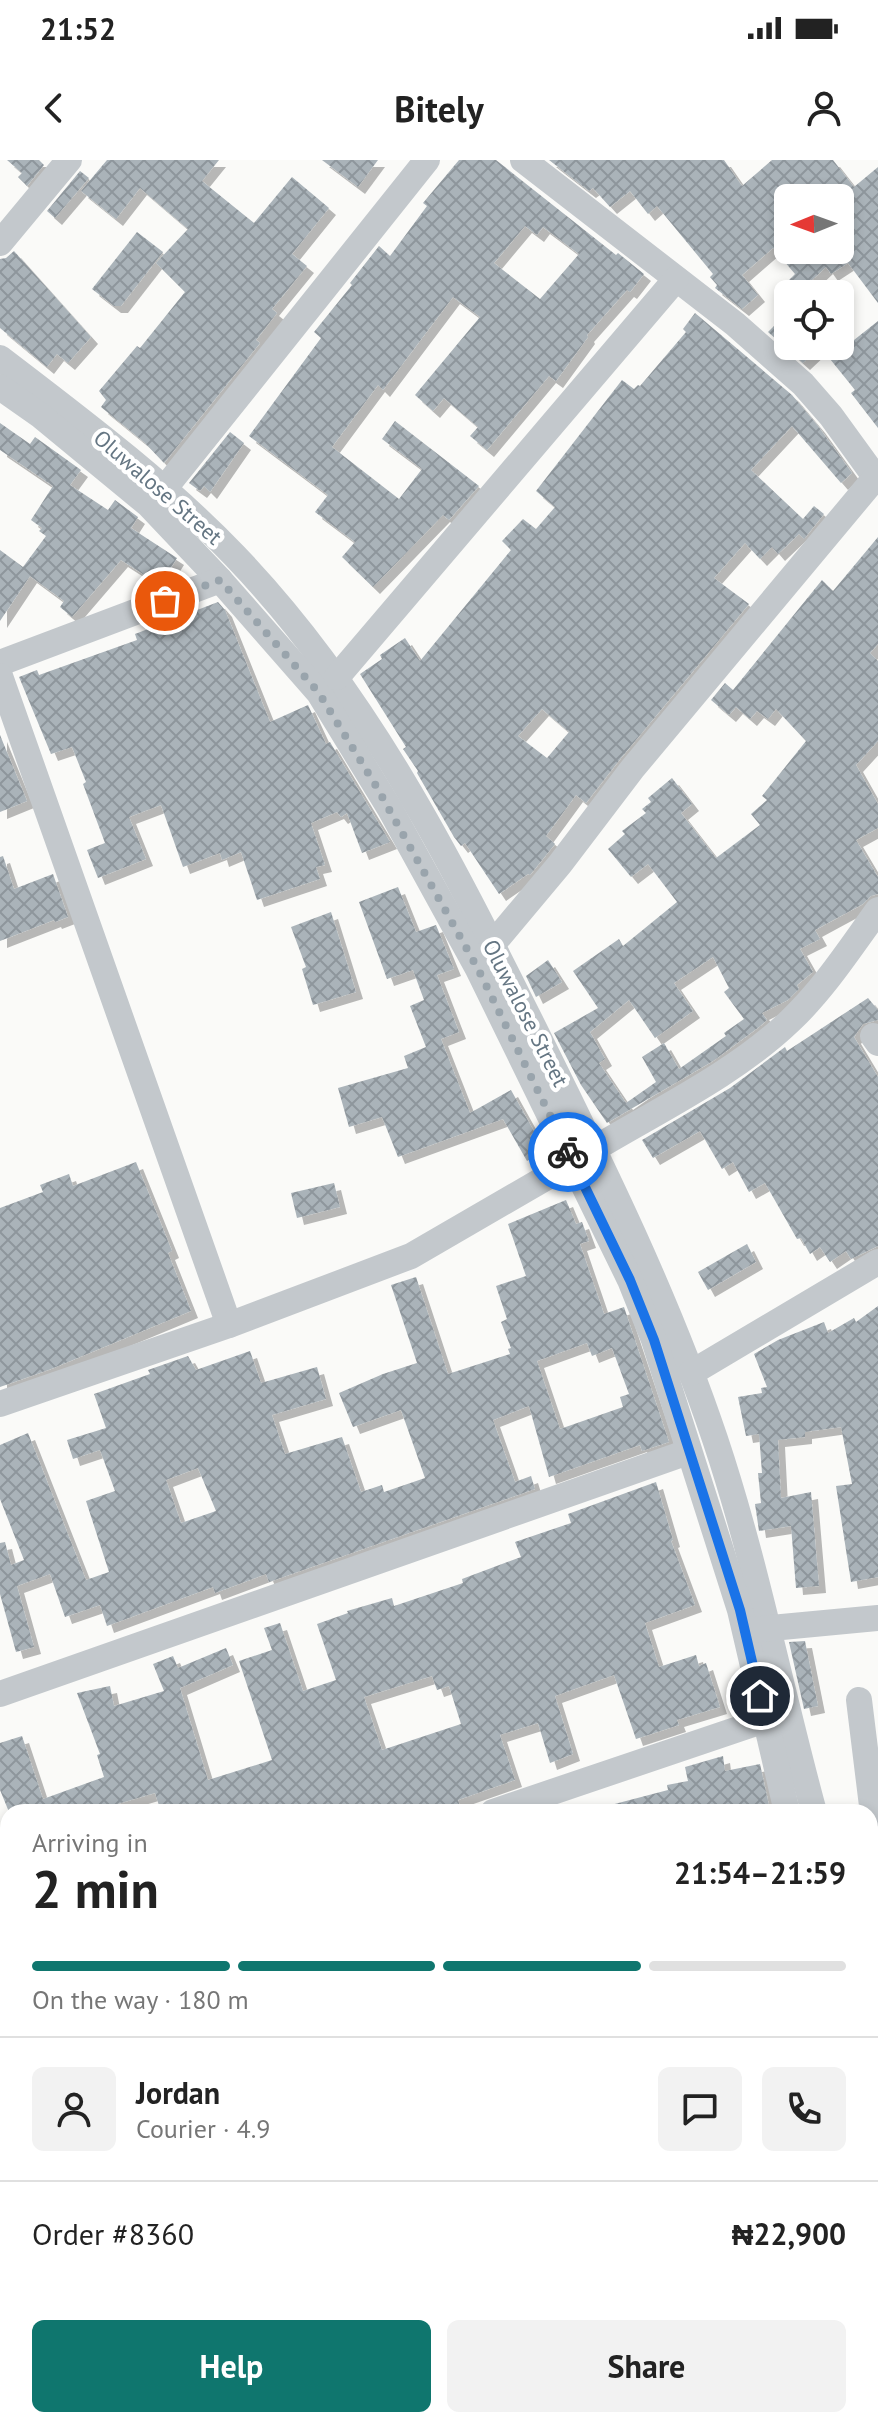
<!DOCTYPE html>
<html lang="en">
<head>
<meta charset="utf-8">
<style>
	body { margin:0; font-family:"PT Sans",sans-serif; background:#f2f2f2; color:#222; height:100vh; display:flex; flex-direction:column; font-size:30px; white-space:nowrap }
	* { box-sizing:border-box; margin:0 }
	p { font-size:26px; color:#767676 }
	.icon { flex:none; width:44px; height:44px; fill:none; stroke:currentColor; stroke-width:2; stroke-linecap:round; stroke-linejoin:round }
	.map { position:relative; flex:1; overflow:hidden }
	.drawer { position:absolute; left:0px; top:1644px; width:878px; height:624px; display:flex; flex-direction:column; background:#fff; border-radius:24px 24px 0 0; box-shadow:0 4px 12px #0003 }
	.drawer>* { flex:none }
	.needle { width:52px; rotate:269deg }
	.tools { position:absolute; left:774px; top:24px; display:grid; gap:16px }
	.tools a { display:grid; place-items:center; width:80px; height:80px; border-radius:12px; background:#fff; box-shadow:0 4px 12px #0003; font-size:40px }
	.pin { position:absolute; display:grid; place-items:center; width:68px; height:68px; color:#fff; margin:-34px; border:4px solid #fff; border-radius:50%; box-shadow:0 2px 8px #0007 }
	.courier { position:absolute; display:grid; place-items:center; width:80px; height:80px; margin:-40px; border:6px solid #1a73e8; border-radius:50%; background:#fff; color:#222; box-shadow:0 2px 10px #0007 }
	.head em { font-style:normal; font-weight:700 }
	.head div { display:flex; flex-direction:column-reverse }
	.head { display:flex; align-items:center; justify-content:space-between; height:136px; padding:0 32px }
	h1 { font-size:52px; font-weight:700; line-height:60px }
	.bar { display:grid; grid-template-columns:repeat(4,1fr); gap:12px 8px; align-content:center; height:96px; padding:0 32px }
	.bar i { height:10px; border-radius:6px; background:#e0e0e0 }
	.bar .active { background:#0f766e }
	.bar p { grid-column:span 4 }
	.line { display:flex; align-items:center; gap:20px; padding:0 32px; border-top:2px solid #e0e0e0 }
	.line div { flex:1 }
	.round { display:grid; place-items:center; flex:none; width:84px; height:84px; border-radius:12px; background:#f2f2f2 }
	.cta { display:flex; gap:16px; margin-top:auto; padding:16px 32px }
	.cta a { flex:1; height:92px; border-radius:12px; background:#0f766e; color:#fff; font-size:32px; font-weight:700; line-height:92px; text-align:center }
	.cta a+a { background:#f2f2f2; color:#222 }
	.status { display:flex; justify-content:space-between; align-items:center; height:56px; padding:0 40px; background:#fff; direction:ltr }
	.status svg { height:22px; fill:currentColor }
	header { display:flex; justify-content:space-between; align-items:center; height:104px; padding:0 32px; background:#fff; font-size:36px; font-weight:700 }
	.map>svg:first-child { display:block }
</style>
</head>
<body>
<div class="status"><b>21:52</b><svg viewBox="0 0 49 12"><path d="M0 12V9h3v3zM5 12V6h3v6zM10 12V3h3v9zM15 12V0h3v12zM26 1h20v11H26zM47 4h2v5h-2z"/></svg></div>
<header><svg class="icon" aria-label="back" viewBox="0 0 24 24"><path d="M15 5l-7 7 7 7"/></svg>Bitely<svg class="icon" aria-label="person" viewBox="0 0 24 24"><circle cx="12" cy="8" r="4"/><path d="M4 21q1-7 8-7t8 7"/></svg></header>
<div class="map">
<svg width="878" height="2268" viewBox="0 0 878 2268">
	<defs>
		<pattern id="building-cross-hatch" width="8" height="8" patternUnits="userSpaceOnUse" patternTransform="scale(2)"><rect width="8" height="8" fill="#aab3b9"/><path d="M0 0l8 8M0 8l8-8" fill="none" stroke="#8e969c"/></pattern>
		<filter id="shadow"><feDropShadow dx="7" dy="7" stdDeviation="0" flood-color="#0004"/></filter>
	</defs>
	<rect width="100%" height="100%" fill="#fafaf8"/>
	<g fill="url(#building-cross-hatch)" fill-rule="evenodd" filter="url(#shadow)">
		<polygon points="7,0 39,0 44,5 27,26 18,17 22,13"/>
		<polygon points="107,0 219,0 202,21 254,63 292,17 329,48 292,94 307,106 272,149 277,153 256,180 260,183 164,303 144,282 101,247 106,240 99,231 137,186 140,188 185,132 156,103 188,69 140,28 116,59 81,31"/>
		<polygon points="322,0 378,0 358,27"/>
		<path d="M459 0H496L616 95 618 93 644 114 630 132 627 130 587 175 588 177 556 221 549 216 487 290 470 276 478 267 444 238 433 251 415 235 480 157 453 137 383 230 378 225 332 287 399 339 422 309 382 279 395 261 479 326 449 360 443 355 373 427 342 397 355 382 315 352 328 335 249 276 321 178 314 172 352 125 350 123 379 86 390 96 427 46 423 43ZM525 66 537 75 543 67 579 94 540 139 494 103Z"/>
		<path d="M549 0H724L742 26 772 0H833L854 27 878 7V143L848 103 831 114 826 107 797 134 786 123 795 114 773 88 742 115 758 135 742 149 715 128 717 125 710 117 713 114 657 46 648 54 630 31 610 47 593 28 589 31ZM788 38H840V90H788Z"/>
		<polygon points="80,11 89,18 55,58 47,51"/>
		<polygon points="137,72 163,92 121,146 114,146 92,129"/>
		<polygon points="14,91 91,177 68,203 57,194 47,207 0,168 0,99 6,98"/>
		<polygon points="788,152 788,186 821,186 803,203 768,172"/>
		<path d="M695 153 792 235 818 266 852 313 841 323 792 266 751 310 803 359 814 346 824 354 804 379 799 374 778 394 772 387 760 399 745 383 714 418 749 444 621 598 586 643 576 635 546 676 555 684 530 715 528 714 499 734 465 683 461 686 454 677 417 613 418 611 403 589 406 587 360 514 382 499 380 495 405 478 420 501 511 390 502 381 523 359 536 369 555 347 536 331 622 220 634 229 638 225 640 226 686 172 683 169ZM542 549 569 572 547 598 518 576Z"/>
		<polygon points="878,161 878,268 851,233 855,230 830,199"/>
		<polygon points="0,263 30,284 35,277 81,310 70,325 108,350 115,340 138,357 131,368 177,398 160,425 121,400 72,457 60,447 64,441 30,416 0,461 0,390 23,407 46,376 39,371 42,368 31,360 53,326 0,290"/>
		<polygon points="230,272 244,283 210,332 204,326 200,331 189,323"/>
		<path d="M878 377V484L870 493 878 501V581L856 605 878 644V668L856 680 878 717V734L871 736 863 744 815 770 820 779 800 789 813 812 797 825 799 829 788 840 762 853 767 860 759 867 713 901 607 963 581 925 554 873 598 848 573 811 619 779 623 786 677 742 648 704 631 717 608 689 625 674 622 671 646 653 642 649 651 642 648 638 672 618 692 644 681 653 716 698 760 665 751 654 767 640 762 636 806 581 776 549 768 559 757 551 750 559 736 547 729 555 711 540 725 523 733 530 822 420 833 431ZM713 797 729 828 724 832 744 859 724 873 726 876 679 909 664 883 642 897 656 922 626 943 599 903 605 899 590 872 629 840 655 878 693 851 674 823Z"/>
		<polygon points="218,442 225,450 270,562 308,545 326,584 330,582 390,682 362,693 347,653 341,657 337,652 311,663 325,705 316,707 320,719 257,740 241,692 222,700 220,693 183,707 161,645 129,657 146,699 98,718 87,690 105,683 83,624 86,622 72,587 51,594 19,517 37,510 39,515 137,480 135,474"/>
		<polygon points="0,575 27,641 0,652"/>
		<polygon points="3,696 14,729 53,714 68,757 55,762 54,760 0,781 0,697"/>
		<polygon points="398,727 416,772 436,765 454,809 437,815 459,872 441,879 470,953 511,930 545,991 527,1001 503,959 398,997 382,957 349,967 338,928 408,908 404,896 426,887 410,846 424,840 413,810 387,819 359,742"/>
		<polygon points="331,752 356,832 313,845 302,809 306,807 291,767"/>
		<polygon points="548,800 562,822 536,837 526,816"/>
		<polygon points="868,838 878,850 878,860 863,864 854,877 878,917 878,1086 851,1099 846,1091 830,1102 820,1087 810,1094 801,1078 797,1079 765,1023 749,1032 733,1002 722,1009 700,971 653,998 642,980 730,928 785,887 787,891"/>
		<polygon points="136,1002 172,1091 168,1093 191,1151 51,1209 0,1227 0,1048 43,1032 40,1025 69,1014 73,1026"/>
		<polygon points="334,1023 340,1047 297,1058 291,1033"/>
		<path d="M566 1040 576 1064 582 1062 589 1081 580 1084 604 1154 624 1147 669 1282 642 1291 640 1285 549 1317 529 1246 493 1260 515 1322 531 1316 535 1329 269 1422 266 1414 215 1433 213 1427 107 1466 100 1445 65 1457 50 1414 17 1426 34 1487 16 1492 0 1434V1383L5 1382 11 1405 24 1400 0 1339V1285L28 1273 86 1420 109 1412 86 1341 115 1331 100 1290 73 1299 67 1280 106 1268 94 1234 150 1214 148 1210 188 1196 196 1210 250 1191 261 1223 317 1207 326 1239 272 1255 285 1294 342 1277 361 1332 382 1325 384 1332 425 1318 401 1250 353 1267 339 1233 383 1214 417 1203 391 1125 416 1117 448 1214 510 1194 508 1189 511 1188 501 1162 507 1159 496 1126 526 1116 508 1064ZM587 1183 592 1196 612 1188 629 1234 620 1237 623 1247 560 1269 537 1201ZM198 1308 216 1351 181 1363 166 1320Z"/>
		<polygon points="747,1084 756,1102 708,1130 698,1112"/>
		<polygon points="878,1146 878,1417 851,1422 836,1326 852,1324 841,1267 805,1272 805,1277 778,1280 781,1338 811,1332 819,1426 796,1428 791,1366 759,1371 755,1344 761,1343 758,1313 762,1313 759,1274 746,1276 738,1237 762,1233 761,1228 767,1227 754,1194 778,1180 824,1162 828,1173 854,1158 856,1162"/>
		<path d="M656 1322 673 1380 671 1381 695 1445 645 1463 659 1507 696 1495 699 1506 706 1503 720 1547 677 1560 679 1565 636 1579 614 1515 555 1536 573 1594 550 1603 538 1563 500 1575 515 1620 458 1640 461 1649 451 1652H161L155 1633 90 1652H9L0 1630V1583L22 1576 43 1639 104 1617 97 1595 100 1594 77 1533 110 1526 114 1546 164 1531 153 1504 173 1496 178 1508 226 1488 233 1505 180 1528 208 1620 272 1600 239 1501 272 1490 264 1468 280 1463 303 1531 336 1520 317 1464 348 1453 347 1451 392 1438 394 1446 463 1423 462 1419 521 1397 515 1382 571 1363 568 1354ZM432 1516 437 1530 449 1526 461 1564 382 1590 364 1537Z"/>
		<polygon points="805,1481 818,1546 804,1549 789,1482"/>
		<polygon points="723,1596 725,1611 760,1604 770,1650 608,1652 607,1646 668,1630 667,1625 688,1621 685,1607"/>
	</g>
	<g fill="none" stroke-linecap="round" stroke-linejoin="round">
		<g stroke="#c3c8cc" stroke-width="26">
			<polyline points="523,0 735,164 803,224 831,256 878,321"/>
			<polyline points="0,83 69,0"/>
			<path d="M0 198C81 260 164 322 235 396 369 536 451 702 536 872 602 1005 668 1139 715 1279 756 1401 780 1528 814 1652"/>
			<polyline points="0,227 41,256 149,345 220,420 319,533 390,649 478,809 630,1120 654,1180 740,1450 787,1652"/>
			<polyline points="165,328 427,0"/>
			<polyline points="0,503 220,420"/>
			<polyline points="0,516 229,1165"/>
			<polyline points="337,517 676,119"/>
			<polyline points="492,785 560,704 633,608 875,318"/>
			<polyline points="873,876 878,883"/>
			<path d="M594 989C659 950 736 913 790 861 824 829 851 787 878 750"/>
			<polyline points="691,1213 878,1102"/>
			<polyline points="0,1244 229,1165 411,1096 573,1002"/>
			<polyline points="750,1470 878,1458"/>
			<polyline points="0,1534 688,1292"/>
			<polyline points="859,1540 873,1654 870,1655"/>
			<polyline points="493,1652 765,1560"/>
			<polyline points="0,1769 8,1794"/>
			<polyline points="870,1858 878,1879"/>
			<polyline points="870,1908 878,1923"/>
			<polyline points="0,2199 8,2212"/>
			<polyline points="38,2260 43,2268"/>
			<polyline points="350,2260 354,2268"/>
			<polyline points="671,2260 675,2268"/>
		</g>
	</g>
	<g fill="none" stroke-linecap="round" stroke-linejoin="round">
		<polyline stroke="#99a4ac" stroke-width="8" stroke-dasharray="0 14.4" points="165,441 220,420 319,533 376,626 478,809 568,992"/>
		<polyline stroke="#1a73e8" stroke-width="10" points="568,992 630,1120 654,1180 740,1450 760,1536"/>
	</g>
	<g text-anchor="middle" stroke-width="8" stroke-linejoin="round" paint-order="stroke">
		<g font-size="22" fill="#657683" stroke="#fff">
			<text transform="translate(158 327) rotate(41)" y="8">Oluwalose Street</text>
			<text transform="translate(526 853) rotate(63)" y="8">Oluwalose Street</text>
		</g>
	</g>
</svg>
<div class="tools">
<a><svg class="needle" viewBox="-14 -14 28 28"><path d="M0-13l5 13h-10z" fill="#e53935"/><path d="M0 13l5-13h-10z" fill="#767676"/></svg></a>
<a><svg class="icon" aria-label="locate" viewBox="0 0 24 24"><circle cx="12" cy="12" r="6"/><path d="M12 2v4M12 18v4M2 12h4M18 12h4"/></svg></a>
</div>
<div class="pin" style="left:165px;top:441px;background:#ea580c"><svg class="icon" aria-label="bag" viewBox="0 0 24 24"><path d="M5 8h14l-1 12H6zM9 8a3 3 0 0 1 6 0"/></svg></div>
<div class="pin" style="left:760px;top:1536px;background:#1f2937"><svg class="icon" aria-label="home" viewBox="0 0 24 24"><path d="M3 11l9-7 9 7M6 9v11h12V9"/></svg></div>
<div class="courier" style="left:568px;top:992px"><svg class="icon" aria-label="bike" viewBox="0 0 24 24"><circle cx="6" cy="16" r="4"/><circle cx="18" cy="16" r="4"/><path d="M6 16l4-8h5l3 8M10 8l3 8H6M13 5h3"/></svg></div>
<section class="drawer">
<div class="head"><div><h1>2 min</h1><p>Arriving in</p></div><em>21:54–21:59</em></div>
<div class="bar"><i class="active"></i><i class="active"></i><i class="active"></i><i></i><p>On the way · 180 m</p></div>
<div class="line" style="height:144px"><a class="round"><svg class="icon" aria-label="person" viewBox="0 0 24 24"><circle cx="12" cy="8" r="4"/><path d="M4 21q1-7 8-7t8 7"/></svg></a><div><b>Jordan</b><p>Courier · 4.9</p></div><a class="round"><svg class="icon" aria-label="chat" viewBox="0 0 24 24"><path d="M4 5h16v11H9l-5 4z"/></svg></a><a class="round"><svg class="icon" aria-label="phone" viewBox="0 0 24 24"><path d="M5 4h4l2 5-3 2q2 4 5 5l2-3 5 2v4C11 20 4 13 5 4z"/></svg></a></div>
<div class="line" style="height:104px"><div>Order #8360</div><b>₦22,900</b></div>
<div class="cta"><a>Help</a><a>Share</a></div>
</section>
</div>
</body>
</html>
